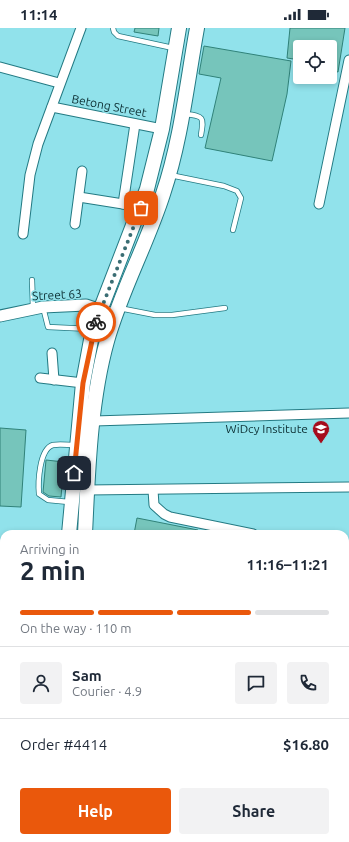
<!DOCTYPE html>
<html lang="en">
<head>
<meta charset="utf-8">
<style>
	body { margin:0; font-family:Ubuntu,sans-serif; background:#f2f2f3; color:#1f2937; height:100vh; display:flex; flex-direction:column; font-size:15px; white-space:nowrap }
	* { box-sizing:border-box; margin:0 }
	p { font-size:13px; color:#747a83 }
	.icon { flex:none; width:22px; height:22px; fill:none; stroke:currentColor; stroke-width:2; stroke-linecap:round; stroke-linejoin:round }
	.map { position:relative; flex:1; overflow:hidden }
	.panel { position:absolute; left:0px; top:502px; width:349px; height:312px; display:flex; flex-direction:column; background:#fff; border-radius:12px 12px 0 0; box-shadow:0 2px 6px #0003 }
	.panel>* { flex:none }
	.controls { position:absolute; left:293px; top:12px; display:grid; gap:8px }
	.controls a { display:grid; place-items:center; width:44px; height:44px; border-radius:4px; background:#fff; box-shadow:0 2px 6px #0003; font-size:20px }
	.pin { position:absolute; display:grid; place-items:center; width:34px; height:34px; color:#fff; margin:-17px; border-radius:8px; box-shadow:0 2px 6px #0006 }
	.courier { position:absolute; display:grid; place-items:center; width:40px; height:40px; margin:-20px; border:3px solid #ea580c; border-radius:50%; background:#fff; color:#222; box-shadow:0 1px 5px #0007 }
	.summary em { font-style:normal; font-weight:600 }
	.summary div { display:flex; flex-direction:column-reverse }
	.summary { display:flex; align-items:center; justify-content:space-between; height:68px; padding:0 20px }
	h1 { font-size:26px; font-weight:600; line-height:30px }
	.bar { display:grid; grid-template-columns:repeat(4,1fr); gap:6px 4px; align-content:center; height:48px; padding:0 20px }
	.bar i { height:5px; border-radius:3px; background:#e0e1e3 }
	.bar .selected { background:#ea580c }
	.bar p { grid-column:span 4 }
	.line { display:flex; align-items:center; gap:10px; padding:0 20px; border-top:1px solid #e0e1e3 }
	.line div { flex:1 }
	.round { display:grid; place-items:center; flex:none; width:42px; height:42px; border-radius:4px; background:#f2f2f3 }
	.button { display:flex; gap:8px; margin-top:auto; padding:8px 20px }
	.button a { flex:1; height:46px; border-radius:4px; background:#ea580c; color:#fff; font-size:16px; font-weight:600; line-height:46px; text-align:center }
	.button a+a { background:#f2f2f3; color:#1f2937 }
	.status { display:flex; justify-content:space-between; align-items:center; height:28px; padding:0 20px; background:#fff; direction:ltr }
	.status svg { height:11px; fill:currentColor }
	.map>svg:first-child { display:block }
</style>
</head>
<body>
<div class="status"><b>11:14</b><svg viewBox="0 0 49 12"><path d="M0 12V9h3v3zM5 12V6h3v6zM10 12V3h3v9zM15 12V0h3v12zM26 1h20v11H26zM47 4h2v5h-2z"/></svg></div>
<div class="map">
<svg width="349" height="814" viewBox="0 0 349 814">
	<rect width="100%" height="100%" fill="#91e2eb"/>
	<g fill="#76c5bb" stroke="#308279">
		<polygon points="135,0 159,0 158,8 134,4"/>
		<polygon points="290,0 345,0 338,44 330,42 330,19 300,19 300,32 287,30"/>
		<polygon points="204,18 291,33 287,66 272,133 205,120 221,50 199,46"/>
		<polygon points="0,400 26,402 21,479 0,478"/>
		<polygon points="46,432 64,434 61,469 49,468 43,464"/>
		<polygon points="137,490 198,502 198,506 134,506"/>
	</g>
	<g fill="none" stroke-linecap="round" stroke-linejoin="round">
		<defs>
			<g id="service">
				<polyline points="113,0 114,4 118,8 173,20"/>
				<path d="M185 86C204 88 204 89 201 107"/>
				<polyline points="170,147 224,158 237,163 241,170 233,202"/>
				<polyline points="32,252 33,280"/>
				<polyline points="43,279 48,299 91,301"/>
				<polyline points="119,280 155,287 172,287 225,280"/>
				<path d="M69 474 48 472 39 466C38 455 39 421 53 417 59 416 68 417 75 417"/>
				<polyline points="0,628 4,630"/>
				<polyline points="0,685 4,685"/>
				<polyline points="0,703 4,692"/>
				<polyline points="322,814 323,810"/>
			</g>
			<g id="minor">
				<polyline points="0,39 59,55"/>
				<polyline points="52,79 162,101"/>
				<polyline points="79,169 123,176 141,180"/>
				<polyline points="123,176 135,96"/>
				<polyline points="319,176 349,32"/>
				<polyline points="75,196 82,143"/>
				<polyline points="23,206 30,147 38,116 81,0"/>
				<polyline points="52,325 54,352"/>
				<polyline points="40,350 83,355"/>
				<polyline points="94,393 349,385"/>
				<polyline points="87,462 349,459"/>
				<polyline points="153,462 154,477 164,486 170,489 253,506"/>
				<polyline points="345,525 349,526"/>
				<polyline points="345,566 349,567"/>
				<polyline points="0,597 4,599"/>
				<polyline points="345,660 349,661"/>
				<polyline points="291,810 303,814"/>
				<polyline points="92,814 93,810"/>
				<polyline points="173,814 174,810"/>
			</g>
			<polyline id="tertiary" points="0,288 43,279 86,277 115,287"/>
			<g id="primary">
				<polyline points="69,506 83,355 93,301 147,161 162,101 179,0"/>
				<path d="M85 506C88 444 90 374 107 313 121 263 147 216 163 166 181 113 187 55 197 0"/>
				<polyline points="0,770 4,759"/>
				<polyline points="1,814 4,806"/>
			</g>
		</defs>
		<use href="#service" stroke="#237a83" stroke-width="6"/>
		<use href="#minor" stroke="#237a83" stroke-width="11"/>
		<use href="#tertiary" stroke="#237a83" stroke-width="13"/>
		<use href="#primary" stroke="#237a83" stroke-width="16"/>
		<use href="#service" stroke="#fff" stroke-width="4.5"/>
		<use href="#minor" stroke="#fff" stroke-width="9"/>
		<use href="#tertiary" stroke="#fff" stroke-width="11"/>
		<use href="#primary" stroke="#fff" stroke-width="14"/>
	</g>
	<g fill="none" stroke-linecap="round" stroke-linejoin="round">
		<polyline stroke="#3a6d73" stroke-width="4" stroke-dasharray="0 7.2" points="96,294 141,180"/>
		<polyline stroke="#ea580c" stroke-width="5" points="74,445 83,355 96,294"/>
	</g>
	<defs>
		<symbol id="school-pin" viewBox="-11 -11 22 30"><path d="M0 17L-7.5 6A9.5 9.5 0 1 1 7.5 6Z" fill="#a50c1c" stroke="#91e2eb"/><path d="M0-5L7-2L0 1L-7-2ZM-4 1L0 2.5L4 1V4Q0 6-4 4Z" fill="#fff"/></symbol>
	</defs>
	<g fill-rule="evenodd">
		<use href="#school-pin" x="311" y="391" width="20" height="27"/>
	</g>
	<g text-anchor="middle" stroke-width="3" stroke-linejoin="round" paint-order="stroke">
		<g font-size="12" fill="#0b2e32" stroke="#91e2eb">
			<text transform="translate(109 78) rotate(11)" y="4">Betong Street</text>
			<text transform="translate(57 267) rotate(-3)" y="4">Street 63</text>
		</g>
		<g font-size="12" fill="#0b2e32" stroke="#91e2eb" text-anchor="end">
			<text x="308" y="405">WiDcy Institute</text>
		</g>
	</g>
</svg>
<div class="controls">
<a><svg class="icon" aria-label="locate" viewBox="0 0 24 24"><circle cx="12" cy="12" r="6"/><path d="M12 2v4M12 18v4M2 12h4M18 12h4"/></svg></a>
</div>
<div class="pin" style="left:141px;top:180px;background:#ea580c"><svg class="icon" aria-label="bag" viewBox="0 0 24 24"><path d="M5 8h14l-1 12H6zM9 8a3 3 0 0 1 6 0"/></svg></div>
<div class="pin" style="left:74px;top:445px;background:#1f2937"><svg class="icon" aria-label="home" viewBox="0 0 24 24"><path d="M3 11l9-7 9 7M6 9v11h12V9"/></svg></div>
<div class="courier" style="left:96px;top:294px"><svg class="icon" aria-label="bike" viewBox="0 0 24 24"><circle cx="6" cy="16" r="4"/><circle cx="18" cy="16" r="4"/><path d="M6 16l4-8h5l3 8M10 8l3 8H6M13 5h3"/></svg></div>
<section class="panel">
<div class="summary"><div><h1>2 min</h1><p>Arriving in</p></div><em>11:16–11:21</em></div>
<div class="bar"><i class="selected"></i><i class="selected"></i><i class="selected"></i><i></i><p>On the way · 110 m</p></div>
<div class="line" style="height:72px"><a class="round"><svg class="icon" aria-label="person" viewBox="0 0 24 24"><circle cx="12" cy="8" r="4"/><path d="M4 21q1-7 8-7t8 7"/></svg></a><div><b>Sam</b><p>Courier · 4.9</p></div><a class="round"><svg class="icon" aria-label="chat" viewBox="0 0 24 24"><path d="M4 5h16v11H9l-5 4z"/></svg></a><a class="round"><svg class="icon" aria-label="phone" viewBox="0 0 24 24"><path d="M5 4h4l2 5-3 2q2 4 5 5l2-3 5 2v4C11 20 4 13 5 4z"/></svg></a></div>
<div class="line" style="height:52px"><div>Order #4414</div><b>$16.80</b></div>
<div class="button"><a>Help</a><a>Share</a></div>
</section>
</div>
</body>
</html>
